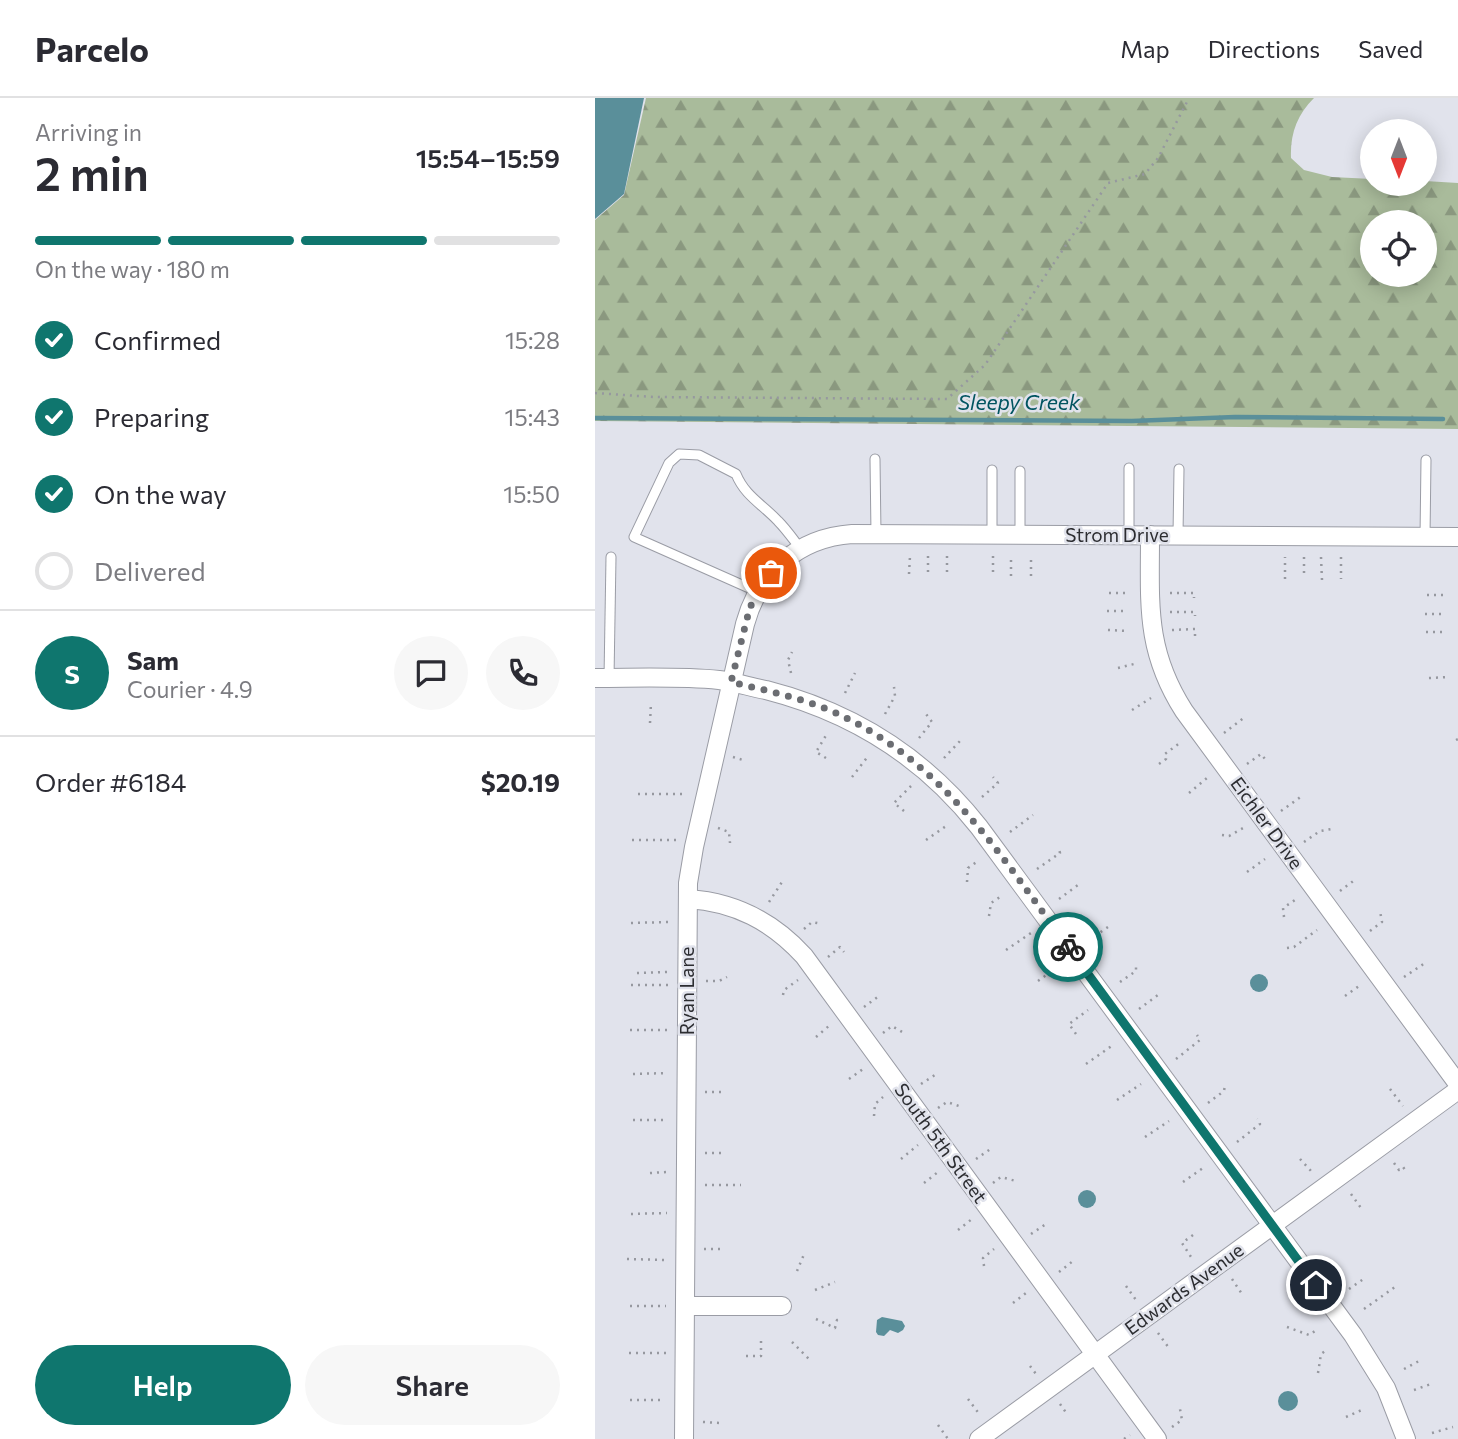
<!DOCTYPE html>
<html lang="en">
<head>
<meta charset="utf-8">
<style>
	body { margin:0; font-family:Commissioner,sans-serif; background:#f7f7f7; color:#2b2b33; height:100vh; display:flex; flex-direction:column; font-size:26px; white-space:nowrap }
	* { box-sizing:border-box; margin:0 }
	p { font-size:23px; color:#7c7c81 }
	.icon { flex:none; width:38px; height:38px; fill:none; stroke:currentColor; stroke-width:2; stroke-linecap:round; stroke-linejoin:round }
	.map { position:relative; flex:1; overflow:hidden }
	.sheet { display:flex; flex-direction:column; background:#fff; width:595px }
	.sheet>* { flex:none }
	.needle { width:46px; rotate:180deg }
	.tools { position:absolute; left:765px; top:21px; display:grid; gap:14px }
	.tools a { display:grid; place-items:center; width:77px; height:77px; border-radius:50%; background:#fff; box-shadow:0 4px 18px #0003; font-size:35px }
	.pin { position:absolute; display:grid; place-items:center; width:60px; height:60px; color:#fff; margin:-30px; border:4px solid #fff; border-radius:50%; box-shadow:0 2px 7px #0007 }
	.courier { position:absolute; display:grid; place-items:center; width:70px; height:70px; margin:-35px; border:5px solid #0f766e; border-radius:50%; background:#fff; color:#222; box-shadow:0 2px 9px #0007 }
	.overview em { font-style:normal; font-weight:600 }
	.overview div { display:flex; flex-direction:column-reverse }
	.overview { display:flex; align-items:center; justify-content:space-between; height:119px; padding:0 35px }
	h1 { font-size:46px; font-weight:600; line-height:52px }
	.bar { display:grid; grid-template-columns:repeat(4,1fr); gap:10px 7px; align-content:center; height:84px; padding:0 35px }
	.bar i { height:9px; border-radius:5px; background:#e1e1e2 }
	.bar .active { background:#0f766e }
	.bar p { grid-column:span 4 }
	.line { display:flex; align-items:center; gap:18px; padding:0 35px; border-top:2px solid #e1e1e2 }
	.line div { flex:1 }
	.round { display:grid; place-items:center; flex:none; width:74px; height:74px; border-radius:37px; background:#f7f7f7 }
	ol { padding:0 35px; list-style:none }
	li { display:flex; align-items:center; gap:21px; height:77px }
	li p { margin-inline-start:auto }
	li .icon { padding:7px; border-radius:50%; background:#0f766e; color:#fff; stroke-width:4 }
	li:last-child { color:#7c7c81 }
	li i { width:38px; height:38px; border:4px solid #e1e1e2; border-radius:50% }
	.primary-button { display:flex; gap:14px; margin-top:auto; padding:14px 35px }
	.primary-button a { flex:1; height:80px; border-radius:42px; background:#0f766e; color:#fff; font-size:28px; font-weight:600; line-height:80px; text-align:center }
	.primary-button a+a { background:#f7f7f7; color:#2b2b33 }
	header { display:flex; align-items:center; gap:42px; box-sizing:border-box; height:98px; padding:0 35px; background:#fff; border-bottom:2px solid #e1e1e2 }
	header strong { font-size:33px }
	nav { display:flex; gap:38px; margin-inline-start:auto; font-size:24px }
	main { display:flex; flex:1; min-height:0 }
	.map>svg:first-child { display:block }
</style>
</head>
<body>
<header>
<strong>Parcelo</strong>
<nav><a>Map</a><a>Directions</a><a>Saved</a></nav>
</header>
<main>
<section class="sheet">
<div class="overview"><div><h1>2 min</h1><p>Arriving in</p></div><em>15:54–15:59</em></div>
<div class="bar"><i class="active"></i><i class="active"></i><i class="active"></i><i></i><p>On the way · 180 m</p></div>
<ol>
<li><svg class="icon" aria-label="check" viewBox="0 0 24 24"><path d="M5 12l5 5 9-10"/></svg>Confirmed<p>15:28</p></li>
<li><svg class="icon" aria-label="check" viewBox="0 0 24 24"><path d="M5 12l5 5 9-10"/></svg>Preparing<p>15:43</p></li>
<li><svg class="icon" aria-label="check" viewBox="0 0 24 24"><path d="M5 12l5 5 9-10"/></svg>On the way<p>15:50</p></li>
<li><i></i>Delivered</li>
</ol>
<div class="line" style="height:126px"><b class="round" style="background:#0f766e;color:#fff">S</b><div><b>Sam</b><p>Courier · 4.9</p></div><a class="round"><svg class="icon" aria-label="chat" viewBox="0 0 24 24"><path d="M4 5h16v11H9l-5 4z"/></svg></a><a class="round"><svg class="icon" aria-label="phone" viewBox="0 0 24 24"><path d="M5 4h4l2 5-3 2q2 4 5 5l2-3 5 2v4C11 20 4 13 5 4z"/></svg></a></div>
<div class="line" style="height:91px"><div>Order #6184</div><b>$20.19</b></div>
<div class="primary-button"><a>Help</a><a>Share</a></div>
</section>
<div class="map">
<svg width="863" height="1341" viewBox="0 0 863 1341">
	<defs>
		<pattern id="forest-firs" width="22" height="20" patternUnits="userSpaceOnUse" patternTransform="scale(1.75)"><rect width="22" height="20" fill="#a9bb9b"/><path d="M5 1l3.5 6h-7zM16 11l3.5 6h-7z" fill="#8a987f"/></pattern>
	</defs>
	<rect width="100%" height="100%" fill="#e1e3ec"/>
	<path fill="url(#forest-firs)" fill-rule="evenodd" d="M51 0H719C702 17 695 36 696 60L709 72 737 79 777 81V86H830V83L863 85V331L0 323V122L29 97ZM777 124H830V177H777Z"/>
	<g fill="#5a8f9a">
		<polygon points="0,0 49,0 29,96 0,121"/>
		<circle cx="664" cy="885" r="9"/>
		<circle cx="492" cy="1101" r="9"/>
		<polygon points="287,1219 307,1223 310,1228 308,1232 303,1235 295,1232 289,1238 283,1237 281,1234 282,1222"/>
		<circle cx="693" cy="1303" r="10"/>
	</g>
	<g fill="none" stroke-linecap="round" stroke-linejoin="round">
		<polyline stroke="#5a8f9a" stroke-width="4.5" points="0,320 537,323 640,319 848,321"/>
		<defs>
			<g id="lane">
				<polyline points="280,361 281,436"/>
				<polyline points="397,372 397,436"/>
				<polyline points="425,373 425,436"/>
				<polyline points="534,437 534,370"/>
				<polyline points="583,437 584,371"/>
				<polyline points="830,439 831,362"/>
				<path d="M163 494 39 439 74 365 84 356 104 357 141 376C150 398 167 406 183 423 191 431 198 441 205 450"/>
				<polyline points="14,580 16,459"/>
			</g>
			<g id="street">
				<path d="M555 437C555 506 550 552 589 613L863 986"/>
				<path d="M0 580C41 580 83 578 124 582 140 584 155 589 171 592 257 614 329 659 384 729L758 1237 791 1290 811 1341"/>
				<path d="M93 801C140 804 177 823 209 858L562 1341"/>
				<polyline points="90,1208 187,1208"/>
				<path d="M89 1341 93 785 99 749 150 526C164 475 202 440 257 436L863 439"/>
				<polyline points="384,1341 863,992"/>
			</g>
		</defs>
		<use href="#lane" stroke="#9a9ca5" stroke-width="11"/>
		<use href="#street" stroke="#9a9ca5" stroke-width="20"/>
		<g stroke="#96989f" stroke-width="2.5" stroke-dasharray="2 5" stroke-linecap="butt">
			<polyline points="0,295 58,299 352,301 390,267 513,85 550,76 563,60 594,0"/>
			<polyline points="333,458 333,479"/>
			<polyline points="352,458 352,477"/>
			<polyline points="398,458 398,476"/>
			<polyline points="709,459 709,479"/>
			<polyline points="726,459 727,482"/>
			<polyline points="746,459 746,481"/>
			<polyline points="314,476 315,458"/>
			<polyline points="416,478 416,458"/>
			<polyline points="436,478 436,458"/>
			<polyline points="690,481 690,459"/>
			<polyline points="514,495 532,495"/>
			<polyline points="575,495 599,495 599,500"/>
			<polyline points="832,497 851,497"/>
			<polyline points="512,513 532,513"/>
			<polyline points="575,514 600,514 600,518"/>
			<polyline points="830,516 851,516"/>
			<polyline points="513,532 533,533"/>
			<polyline points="577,532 600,531 600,538"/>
			<polyline points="831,534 851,534"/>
			<polyline points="523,570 539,566"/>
			<polyline points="196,575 193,562 197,554"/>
			<polyline points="834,580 853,579"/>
			<polyline points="250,595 260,575"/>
			<polyline points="537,612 556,600"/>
			<polyline points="290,616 300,598 299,589"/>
			<polyline points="55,625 56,605"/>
			<polyline points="629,635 650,619"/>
			<polyline points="324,640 337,624 331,616"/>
			<polyline points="861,642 863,641"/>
			<polyline points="138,659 151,663"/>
			<polyline points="231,660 221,654 233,634"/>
			<polyline points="349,660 365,643"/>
			<polyline points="564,666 571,661 570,656 586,644"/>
			<polyline points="652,666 666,656 670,661 673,659"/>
			<polyline points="257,679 274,657"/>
			<polyline points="594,695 612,680"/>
			<polyline points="43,696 92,696"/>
			<polyline points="387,699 403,685 398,679"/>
			<polyline points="309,713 299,705 316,688"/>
			<polyline points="686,713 707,698"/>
			<polyline points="123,730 134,734 135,745"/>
			<polyline points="415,734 438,717"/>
			<polyline points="627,737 634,738 648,730"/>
			<polyline points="37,742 81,742"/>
			<polyline points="331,742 354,726"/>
			<polyline points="709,744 725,733 737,731"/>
			<polyline points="442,771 465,755 464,751"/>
			<polyline points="652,774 670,761"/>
			<polyline points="372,784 373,770 383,763"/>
			<polyline points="745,793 761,781"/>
			<polyline points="464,801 483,787"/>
			<polyline points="174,804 187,784"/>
			<polyline points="394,818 396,805 408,797"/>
			<polyline points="689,819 688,810 700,802"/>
			<polyline points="36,825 73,824"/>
			<polyline points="209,831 217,824 227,826"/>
			<polyline points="775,833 787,824 785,813"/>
			<polyline points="494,842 513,829"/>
			<polyline points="692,850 699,849 722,832"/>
			<polyline points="411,852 436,835"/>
			<polyline points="233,859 245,849 249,854"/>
			<polyline points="42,875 73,874"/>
			<polyline points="809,879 830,865"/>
			<polyline points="111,883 124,883 132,879"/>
			<polyline points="443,883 461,870"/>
			<polyline points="525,884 541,873 541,869"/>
			<polyline points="36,887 73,887"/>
			<polyline points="188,897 189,892 203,882"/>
			<polyline points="750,898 764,888"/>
			<polyline points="269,909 284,898"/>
			<polyline points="544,911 563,897"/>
			<polyline points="35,932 73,932"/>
			<polyline points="288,935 297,928 309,935"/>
			<polyline points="481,936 474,926 493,912"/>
			<polyline points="221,939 235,927"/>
			<polyline points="581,961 605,942 602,937"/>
			<polyline points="491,966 518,947"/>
			<polyline points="38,976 73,975"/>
			<polyline points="254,981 268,971"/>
			<polyline points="326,986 343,975"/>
			<polyline points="795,991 808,1008"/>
			<polyline points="110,994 130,994"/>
			<polyline points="522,1002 546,986"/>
			<polyline points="613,1005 629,993 630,987"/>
			<polyline points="343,1010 352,1004 367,1009"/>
			<polyline points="279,1018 280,1006 288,999"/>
			<polyline points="38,1022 72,1022"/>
			<polyline points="550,1039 574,1023"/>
			<polyline points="642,1044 665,1026 662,1021"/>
			<polyline points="110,1055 129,1055"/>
			<polyline points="306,1061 323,1047"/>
			<polyline points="381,1061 397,1050"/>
			<polyline points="705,1061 717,1074"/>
			<polyline points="799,1065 804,1072 808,1069 811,1073"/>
			<polyline points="55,1075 72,1074"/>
			<polyline points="588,1084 608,1070"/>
			<polyline points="329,1085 343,1074"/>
			<polyline points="398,1085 406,1079 421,1083"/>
			<polyline points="110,1087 146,1087"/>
			<polyline points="756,1096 766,1110"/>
			<polyline points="36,1116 72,1115"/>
			<polyline points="363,1132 377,1121"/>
			<polyline points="436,1136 451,1126"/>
			<polyline points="598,1137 587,1145 598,1162"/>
			<polyline points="109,1151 129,1151"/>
			<polyline points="32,1161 71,1162"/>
			<polyline points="389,1168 388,1160 399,1151"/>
			<polyline points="202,1173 210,1154"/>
			<polyline points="464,1174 478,1163"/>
			<polyline points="637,1181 647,1196"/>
			<polyline points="531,1188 541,1202"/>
			<polyline points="754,1191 770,1180"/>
			<polyline points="220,1192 240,1184"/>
			<polyline points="418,1205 431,1195"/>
			<polyline points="35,1208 71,1208"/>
			<polyline points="769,1211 800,1189"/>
			<polyline points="221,1221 240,1230 242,1222 247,1224"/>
			<polyline points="692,1229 714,1237 720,1233"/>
			<polyline points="563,1235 574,1250"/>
			<polyline points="197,1244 215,1262"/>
			<polyline points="34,1255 71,1255"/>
			<polyline points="151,1258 166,1258 166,1241"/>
			<polyline points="435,1268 441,1276"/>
			<polyline points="809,1271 826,1262"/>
			<polyline points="723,1275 726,1256 733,1251"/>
			<polyline points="819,1292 836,1286"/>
			<polyline points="373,1301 385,1317"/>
			<polyline points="35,1302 70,1302"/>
			<polyline points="465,1306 472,1316"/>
			<polyline points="751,1319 769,1311"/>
			<polyline points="108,1324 126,1325"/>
			<polyline points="343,1327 353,1341"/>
			<polyline points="577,1329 587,1322 585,1311"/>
			<polyline points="837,1335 858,1329"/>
			<polyline points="529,1341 535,1337"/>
		</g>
		<use href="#lane" stroke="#fff" stroke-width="9"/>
		<use href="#street" stroke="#fff" stroke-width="18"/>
	</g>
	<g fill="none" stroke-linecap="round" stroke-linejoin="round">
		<path stroke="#6b6d72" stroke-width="7" stroke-dasharray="0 12.6" d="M176 475 155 509 136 584C169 592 203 599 234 612 346 660 404 755 473 849"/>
		<polyline stroke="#0f766e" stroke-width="9" points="473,849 721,1187"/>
	</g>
	<g text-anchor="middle" stroke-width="5" stroke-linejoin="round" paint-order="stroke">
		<g font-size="19" fill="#2c2d31" stroke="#e1e3ec">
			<text x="522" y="444">Strom Drive</text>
			<text transform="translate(672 725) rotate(54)" y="7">Eichler Drive</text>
			<text transform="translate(92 893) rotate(-90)" y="7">Ryan Lane</text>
			<text transform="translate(346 1045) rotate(54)" y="7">South 5th Street</text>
			<text transform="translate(589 1191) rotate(-36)" y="7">Edwards Avenue</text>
		</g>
		<g font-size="21" font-style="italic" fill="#005460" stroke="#e1e3ec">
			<text x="424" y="312">Sleepy Creek</text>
		</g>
	</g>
</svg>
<div class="tools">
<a><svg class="needle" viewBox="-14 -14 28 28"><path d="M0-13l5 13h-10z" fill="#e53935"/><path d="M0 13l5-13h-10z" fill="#7c7c81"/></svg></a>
<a><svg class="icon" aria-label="locate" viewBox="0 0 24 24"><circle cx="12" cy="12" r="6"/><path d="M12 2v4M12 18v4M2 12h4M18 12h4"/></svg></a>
</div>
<div class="pin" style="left:176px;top:475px;background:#ea580c"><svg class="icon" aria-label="bag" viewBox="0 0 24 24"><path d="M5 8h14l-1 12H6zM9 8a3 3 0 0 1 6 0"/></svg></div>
<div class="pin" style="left:721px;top:1187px;background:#1f2937"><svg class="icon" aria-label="home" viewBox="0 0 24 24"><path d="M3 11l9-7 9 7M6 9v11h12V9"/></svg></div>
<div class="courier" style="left:473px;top:849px"><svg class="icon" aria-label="bike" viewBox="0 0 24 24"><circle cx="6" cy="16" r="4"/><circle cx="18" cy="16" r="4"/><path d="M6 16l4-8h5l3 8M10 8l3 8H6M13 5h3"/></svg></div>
</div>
</main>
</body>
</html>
